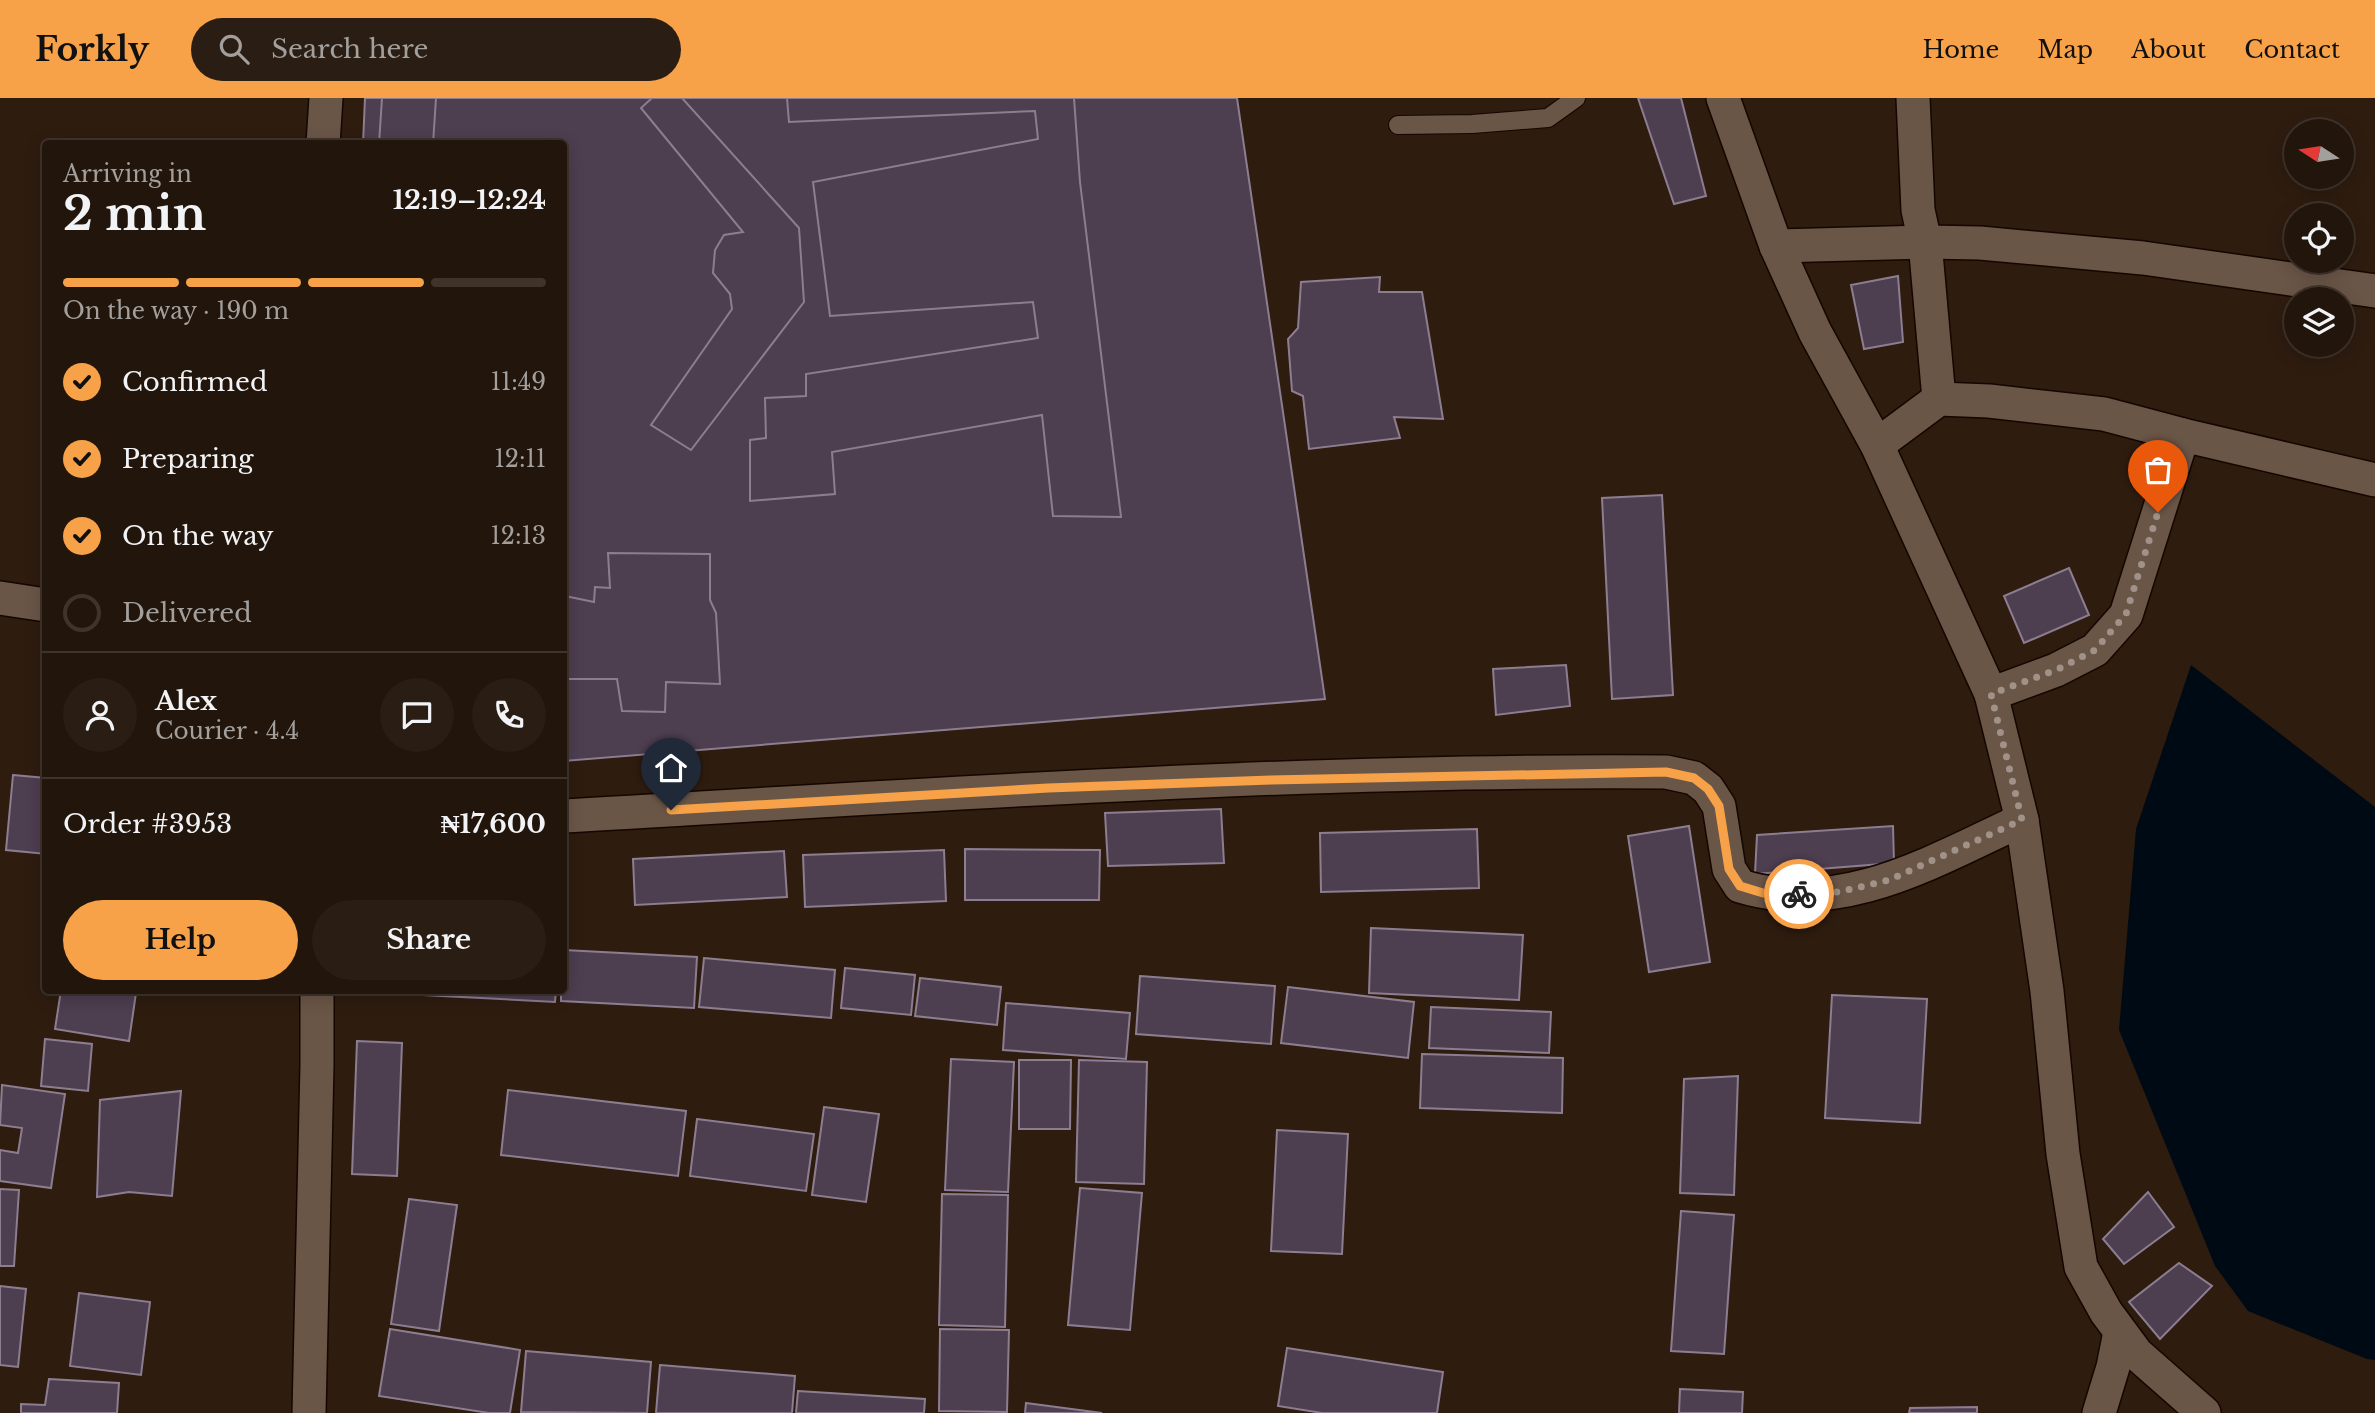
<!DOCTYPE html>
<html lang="en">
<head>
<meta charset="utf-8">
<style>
	body { margin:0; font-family:"Libre Baskerville",serif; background:#2a1e14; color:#f1f3f6; height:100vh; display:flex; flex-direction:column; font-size:26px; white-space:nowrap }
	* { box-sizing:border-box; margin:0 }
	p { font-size:23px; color:#a29f9d }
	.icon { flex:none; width:38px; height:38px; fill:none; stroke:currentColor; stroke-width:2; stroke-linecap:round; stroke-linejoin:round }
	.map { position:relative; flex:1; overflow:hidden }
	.side { position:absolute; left:42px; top:42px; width:525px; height:854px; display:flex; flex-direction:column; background:#22150b; border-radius:7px; box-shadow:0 4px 18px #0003,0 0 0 2px #3f342c }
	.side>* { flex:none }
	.needle { width:46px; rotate:282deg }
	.buttons { position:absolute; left:2284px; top:21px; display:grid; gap:14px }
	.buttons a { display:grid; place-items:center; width:70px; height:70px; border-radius:50%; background:#22150b; box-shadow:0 4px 18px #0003,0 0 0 2px #3f342c; font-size:35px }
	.pin { position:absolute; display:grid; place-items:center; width:60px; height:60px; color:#fff; margin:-72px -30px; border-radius:50% 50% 50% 0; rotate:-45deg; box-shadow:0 0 7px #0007 }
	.pin .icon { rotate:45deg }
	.courier { position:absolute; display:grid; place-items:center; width:70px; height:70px; margin:-35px; border:5px solid #f7a248; border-radius:50%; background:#fff; color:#222; box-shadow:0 2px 9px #0007 }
	.headline em { font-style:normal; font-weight:800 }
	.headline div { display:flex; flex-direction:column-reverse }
	.headline { display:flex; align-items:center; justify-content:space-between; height:119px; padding:0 21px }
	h1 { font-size:46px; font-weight:800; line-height:52px }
	.bar { display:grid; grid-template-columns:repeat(4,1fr); gap:10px 7px; align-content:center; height:84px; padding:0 21px }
	.bar i { height:9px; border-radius:5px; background:#3f342c }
	.bar .current { background:#f7a248 }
	.bar p { grid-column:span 4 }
	.line { display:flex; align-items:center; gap:18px; padding:0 21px; border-top:2px solid #3f342c }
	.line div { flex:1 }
	.round { display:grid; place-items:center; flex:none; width:74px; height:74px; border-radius:37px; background:#2a1e14 }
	ol { padding:0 21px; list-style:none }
	li { display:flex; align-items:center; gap:21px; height:77px }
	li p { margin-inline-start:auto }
	li .icon { padding:7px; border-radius:50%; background:#f7a248; color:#111; stroke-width:4 }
	li:last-child { color:#a29f9d }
	li i { width:38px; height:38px; border:4px solid #3f342c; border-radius:50% }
	.cta { display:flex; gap:14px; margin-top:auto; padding:14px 21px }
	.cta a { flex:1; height:80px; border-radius:42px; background:#f7a248; color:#111; font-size:28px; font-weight:800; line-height:80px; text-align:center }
	.cta a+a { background:#2a1e14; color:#f1f3f6 }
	header { display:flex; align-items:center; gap:42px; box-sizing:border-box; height:98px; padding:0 35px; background:#f7a248; color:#111 }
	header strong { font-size:33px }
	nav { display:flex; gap:38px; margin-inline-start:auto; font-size:24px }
	.search { width:490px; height:63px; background:#2a1e14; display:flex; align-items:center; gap:18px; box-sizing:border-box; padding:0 24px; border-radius:38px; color:#a29f9d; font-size:26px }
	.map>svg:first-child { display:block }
</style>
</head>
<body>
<header>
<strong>Forkly</strong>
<div class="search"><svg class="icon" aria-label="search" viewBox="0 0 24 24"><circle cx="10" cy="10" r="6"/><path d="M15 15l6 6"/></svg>Search here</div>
<nav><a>Home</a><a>Map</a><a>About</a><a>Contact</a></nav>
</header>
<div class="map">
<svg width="2375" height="1315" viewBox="0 0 2375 1315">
	<rect width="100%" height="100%" fill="#2e1c0f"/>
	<polygon fill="#000a14" points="2191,567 2375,709 2375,1262 2367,1261 2248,1213 2215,1168 2119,932 2136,731"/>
	<g fill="#4d3e50" stroke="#8d7d91" stroke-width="2">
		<polygon points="365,0 1237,0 1325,601 564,663 564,46 363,46"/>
		<polygon points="382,0 436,0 433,46 379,46"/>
		<polygon points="652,0 682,0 799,130 804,204 691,352 651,327 732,211 730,196 713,175 715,152 724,137 743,134 641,10"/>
		<polygon points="787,0 1074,0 1080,84 1121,419 1053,418 1042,317 832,354 835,396 750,403 750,342 766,340 765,300 806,298 806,276 1038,240 1033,204 830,218 813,84 1038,41 1035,13 789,24"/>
		<polygon points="1638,0 1681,0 1706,98 1674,106"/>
		<polygon points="1898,178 1903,244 1864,251 1851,187"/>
		<polygon points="1380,179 1379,194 1422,194 1443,321 1394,319 1400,340 1309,351 1303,298 1292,293 1288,241 1298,230 1301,184"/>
		<polygon points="1662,397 1673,597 1612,601 1602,400"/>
		<polygon points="608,455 710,456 710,502 716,515 720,586 666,584 665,614 622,613 617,581 564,581 565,498 594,504 595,489 610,490"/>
		<polygon points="2069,470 2089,517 2024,545 2004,498"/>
		<polygon points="1566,567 1570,608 1496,617 1493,571"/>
		<polygon points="13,677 46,680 46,756 6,752"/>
		<polygon points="1221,711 1224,765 1108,768 1105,715"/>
		<polygon points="1689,728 1710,864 1649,874 1628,738"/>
		<polygon points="1893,728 1894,765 1755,776 1757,737"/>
		<polygon points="1477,731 1479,790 1321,794 1320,735"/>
		<polygon points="965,751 1100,752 1099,802 965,802"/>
		<polygon points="944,752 946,803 805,809 803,757"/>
		<polygon points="784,753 787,799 635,807 633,761"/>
		<polygon points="1371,830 1523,837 1519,902 1369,895"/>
		<polygon points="564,852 697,859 694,910 561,903 561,892 564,892"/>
		<polygon points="704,860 835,872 831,920 699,909"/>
		<polygon points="845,870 915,877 911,917 841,910"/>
		<polygon points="1140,878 1275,888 1271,946 1136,936"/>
		<polygon points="920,880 1001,889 997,927 915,918"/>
		<polygon points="1288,889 1414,904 1408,960 1281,945"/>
		<polygon points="61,892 118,892 136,895 129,943 55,931"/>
		<polygon points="423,892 556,892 555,904 423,897"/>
		<polygon points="1832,897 1927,901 1920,1025 1825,1020"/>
		<polygon points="1006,905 1130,915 1126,961 1003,952"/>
		<polygon points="1431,909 1551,914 1549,955 1429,950"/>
		<polygon points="45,941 92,946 88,993 41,988"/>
		<polygon points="357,943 402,945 397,1078 352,1076"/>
		<polygon points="1422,956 1563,960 1562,1015 1420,1010"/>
		<polygon points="951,961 1014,964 1008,1094 945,1092"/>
		<polygon points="1019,962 1071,962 1070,1031 1019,1031"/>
		<polygon points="1079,962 1147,964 1144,1086 1076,1084"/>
		<polygon points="1738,978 1734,1097 1680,1095 1684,981"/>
		<polygon points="2,987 65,996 51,1090 0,1083 0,1052 18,1055 22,1030 0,1027"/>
		<polygon points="508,992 686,1013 678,1078 501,1057"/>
		<polygon points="181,993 172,1098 129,1094 97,1099 100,1002"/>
		<polygon points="824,1009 879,1016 866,1104 812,1097"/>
		<polygon points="697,1021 814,1036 806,1093 690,1078"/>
		<polygon points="1277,1032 1348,1036 1342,1156 1271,1153"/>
		<polygon points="1080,1090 1142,1095 1130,1232 1068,1227"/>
		<polygon points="0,1091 19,1092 14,1168 0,1168"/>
		<polygon points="2148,1094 2174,1129 2124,1166 2103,1141"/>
		<polygon points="942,1096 1008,1097 1005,1229 939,1227"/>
		<polygon points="409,1101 457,1107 439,1233 391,1226"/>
		<polygon points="1681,1113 1734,1117 1724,1256 1671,1253"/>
		<polygon points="2179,1165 2212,1188 2160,1241 2129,1204"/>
		<polygon points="0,1188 26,1191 18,1269 0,1267"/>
		<polygon points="79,1195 150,1204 141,1277 70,1268"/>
		<polygon points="390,1231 520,1252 510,1315 489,1315 379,1298"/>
		<polygon points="940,1231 1009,1232 1007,1314 939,1313"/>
		<polygon points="1287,1250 1443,1274 1437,1315 1322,1315 1278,1308"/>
		<polygon points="526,1253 651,1264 647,1315 521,1314"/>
		<polygon points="660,1267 795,1278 792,1315 656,1315"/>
		<polygon points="49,1281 119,1285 117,1315 21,1315 21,1306 45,1307"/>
		<polygon points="1680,1291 1743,1294 1742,1315 1679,1315"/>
		<polygon points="798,1293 925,1301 924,1315 796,1315"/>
		<polygon points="1026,1305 1102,1315 1025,1315"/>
		<polygon points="1977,1309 1977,1315 1909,1315 1910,1310"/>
	</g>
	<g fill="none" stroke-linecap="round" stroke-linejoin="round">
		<defs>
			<polyline id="lane" points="1398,27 1472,26 1548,20 1576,0"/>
			<g id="street">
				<polyline points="1723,0 1776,148 1815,234 1877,347 1991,596 2022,722 2047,893 2063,1056 2081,1169 2106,1214 2137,1256 2204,1315"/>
				<polyline points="1913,0 1918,112 1925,144 1939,301"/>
				<polyline points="323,46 326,0"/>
				<polyline points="1776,148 1925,144 1980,145 2143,160 2375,193"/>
				<polyline points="1877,347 1939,301 1989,303 2104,316 2183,337 2375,382"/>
				<polyline points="0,500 46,507"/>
				<polyline points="1991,596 2056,572 2095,552 2126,517 2183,337"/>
				<path d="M564 718C930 697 1298 671 1666 674L1694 680 1708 691 1719 708 1729 771 1740 788C1841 819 1933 763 2022 722"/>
				<polyline points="309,1315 317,967 317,892"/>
				<polyline points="2099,1315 2113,1269 2120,1234"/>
			</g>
		</defs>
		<use href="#lane" stroke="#150600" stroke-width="20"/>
		<use href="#street" stroke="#150600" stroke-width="36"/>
		<use href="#lane" stroke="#6a5647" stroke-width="18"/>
		<use href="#street" stroke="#6a5647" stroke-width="33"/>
	</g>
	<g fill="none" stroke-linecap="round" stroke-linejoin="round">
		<polyline stroke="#a09288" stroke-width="7" stroke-dasharray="0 12.6" points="1799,796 1839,794 1889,782 2022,722 1991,596 2056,572 2095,552 2126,516 2158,414"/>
		<polyline stroke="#f7a248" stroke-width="9" points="671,712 1048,690 1271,682 1666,674 1694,680 1708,691 1719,708 1729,771 1740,788 1763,795 1799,796"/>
	</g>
</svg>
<div class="buttons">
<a><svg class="needle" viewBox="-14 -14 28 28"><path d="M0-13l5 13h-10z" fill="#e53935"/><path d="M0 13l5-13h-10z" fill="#a29f9d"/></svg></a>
<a><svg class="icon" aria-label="locate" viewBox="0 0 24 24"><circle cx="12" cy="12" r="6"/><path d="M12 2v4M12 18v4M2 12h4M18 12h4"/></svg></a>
<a><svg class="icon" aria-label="layers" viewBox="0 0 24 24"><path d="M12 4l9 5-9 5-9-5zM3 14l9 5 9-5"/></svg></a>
</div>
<div class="pin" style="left:2158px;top:414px;background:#ea580c"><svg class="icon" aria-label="bag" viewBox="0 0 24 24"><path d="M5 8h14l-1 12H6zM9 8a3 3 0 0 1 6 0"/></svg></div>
<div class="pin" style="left:671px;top:712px;background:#1f2937"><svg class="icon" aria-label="home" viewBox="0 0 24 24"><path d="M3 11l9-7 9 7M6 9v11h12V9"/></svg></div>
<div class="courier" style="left:1799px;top:796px"><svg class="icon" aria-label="bike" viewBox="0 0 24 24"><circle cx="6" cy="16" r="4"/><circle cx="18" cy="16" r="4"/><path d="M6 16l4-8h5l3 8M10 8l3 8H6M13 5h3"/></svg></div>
<section class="side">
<div class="headline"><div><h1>2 min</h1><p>Arriving in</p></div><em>12:19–12:24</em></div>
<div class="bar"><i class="current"></i><i class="current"></i><i class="current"></i><i></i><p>On the way · 190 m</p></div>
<ol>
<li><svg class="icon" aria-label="check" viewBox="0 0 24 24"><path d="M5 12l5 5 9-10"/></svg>Confirmed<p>11:49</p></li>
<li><svg class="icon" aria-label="check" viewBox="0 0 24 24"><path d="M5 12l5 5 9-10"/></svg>Preparing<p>12:11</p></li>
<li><svg class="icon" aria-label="check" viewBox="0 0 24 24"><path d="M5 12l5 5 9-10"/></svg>On the way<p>12:13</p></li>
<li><i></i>Delivered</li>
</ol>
<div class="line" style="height:126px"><a class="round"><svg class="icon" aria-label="person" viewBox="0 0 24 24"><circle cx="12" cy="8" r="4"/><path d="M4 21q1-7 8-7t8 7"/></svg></a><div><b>Alex</b><p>Courier · 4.4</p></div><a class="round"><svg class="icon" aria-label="chat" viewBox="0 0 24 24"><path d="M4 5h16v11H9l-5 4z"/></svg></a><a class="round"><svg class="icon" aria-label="phone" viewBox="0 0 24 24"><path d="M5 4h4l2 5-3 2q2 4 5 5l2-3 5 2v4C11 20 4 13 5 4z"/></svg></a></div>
<div class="line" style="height:91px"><div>Order #3953</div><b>₦17,600</b></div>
<div class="cta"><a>Help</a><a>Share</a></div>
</section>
</div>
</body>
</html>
